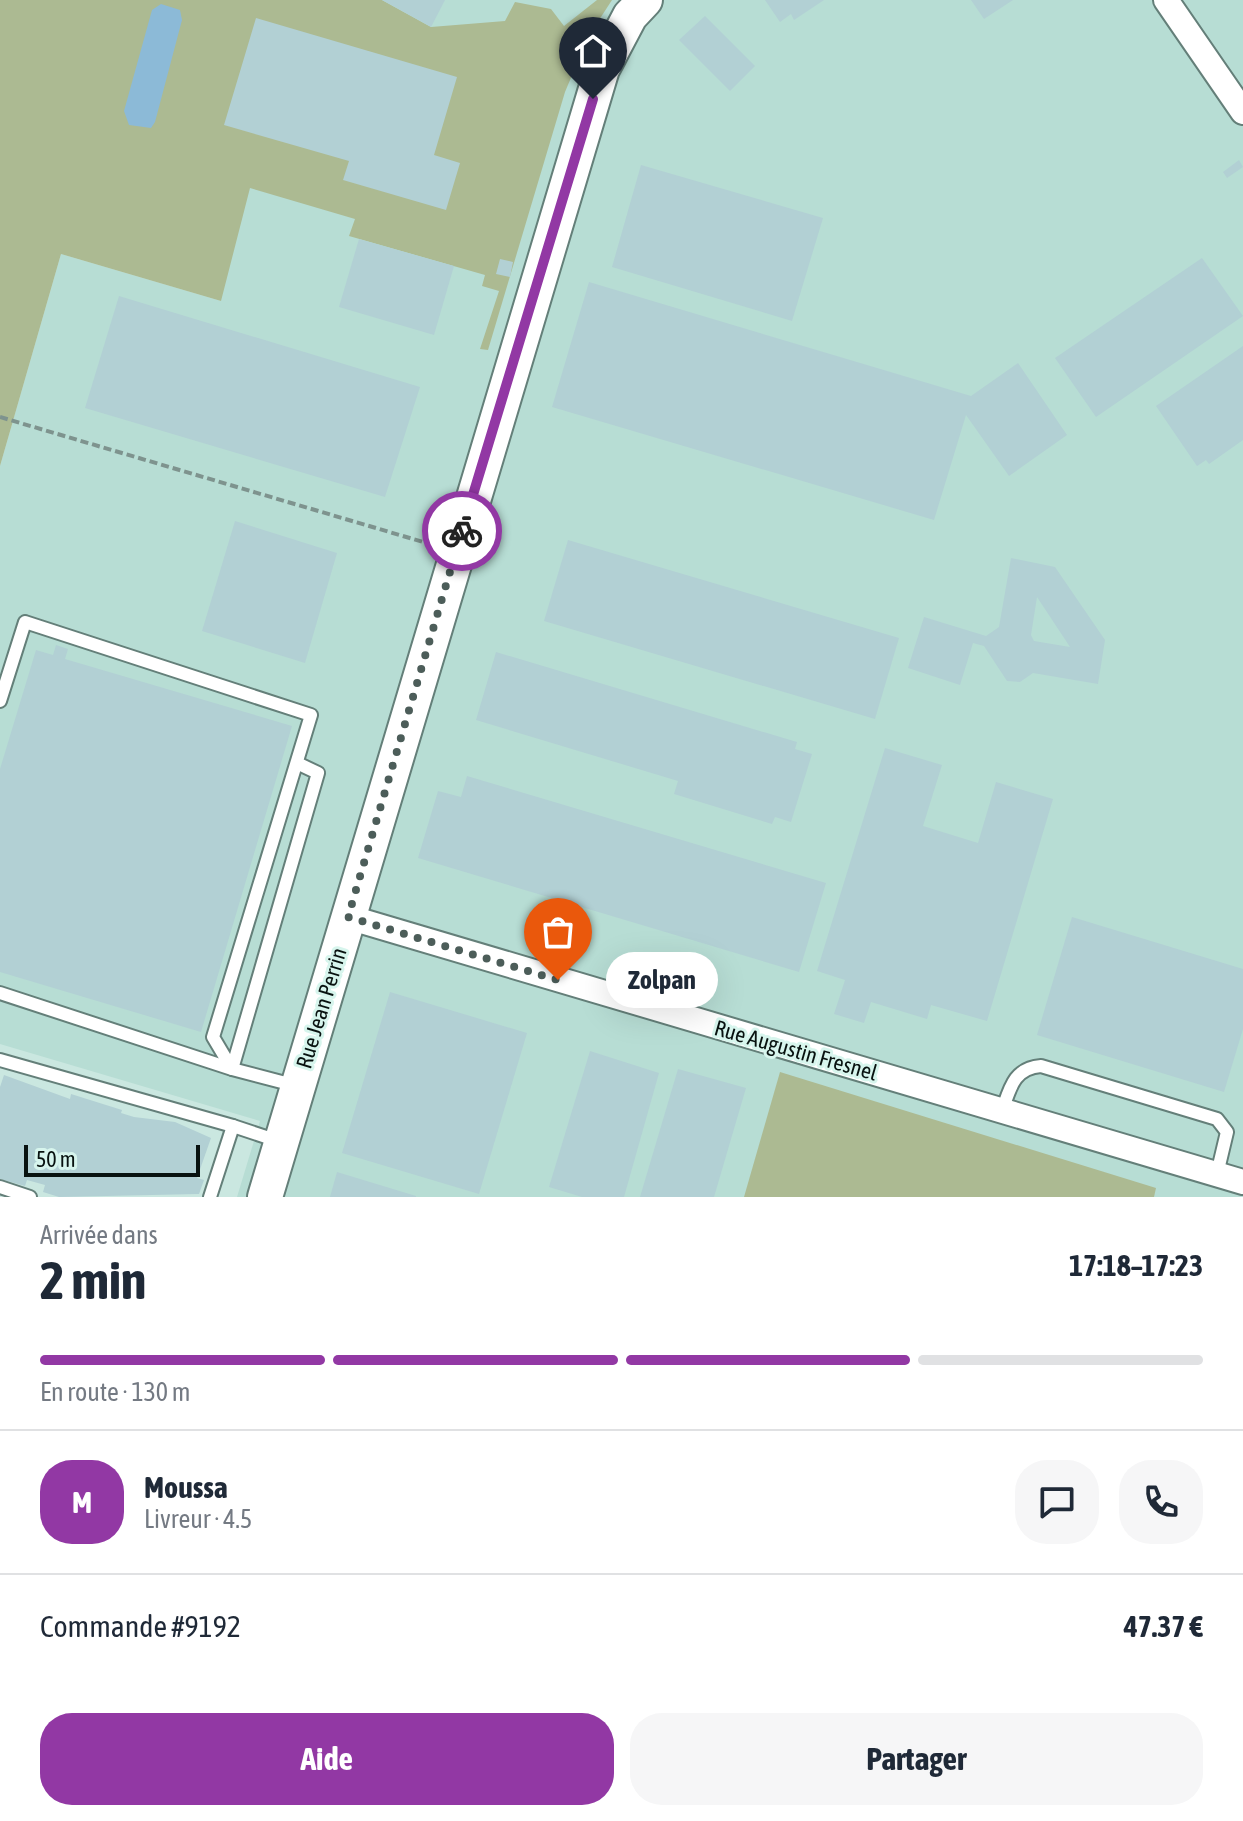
<!DOCTYPE html>
<html lang="fr">
<head>
<meta charset="utf-8">
<style>
	body { margin:0; font-family:"Asap Condensed",sans-serif; background:#f6f6f7; color:#1f2937; height:100vh; display:flex; flex-direction:column; font-size:30px; white-space:nowrap }
	* { box-sizing:border-box; margin:0 }
	p { font-size:26px; color:#747a83 }
	.icon { flex:none; width:44px; height:44px; fill:none; stroke:currentColor; stroke-width:2; stroke-linecap:round; stroke-linejoin:round }
	.map { position:relative; height:1197px; overflow:hidden }
	.drawer { display:flex; flex-direction:column; background:#fff; flex:1 }
	.drawer>* { flex:none }
	.scale { position:absolute; left:24px; bottom:20px; width:176px; box-sizing:border-box; padding-left:8px; border:4px solid #081210; border-top:0; font-size:22px; line-height:28px; white-space:nowrap; color:#081210; -webkit-text-stroke:6px #d7f5ed; paint-order:stroke }
	.pin { position:absolute; display:grid; place-items:center; width:68px; height:68px; color:#fff; margin:-82px -34px; border-radius:50% 50% 50% 0; rotate:-45deg; box-shadow:0 0 8px #0007 }
	.pin .icon { rotate:45deg }
	.courier { position:absolute; display:grid; place-items:center; width:80px; height:80px; margin:-40px; border:6px solid #9238a4; border-radius:50%; background:#fff; color:#222; box-shadow:0 2px 10px #0007 }
	.bubble { position:absolute; height:56px; border-radius:28px; background:#fff; box-shadow:0 8px 32px #0002; font-size:26px; font-weight:700; line-height:56px; text-align:center }
	.head em { font-style:normal; font-weight:700 }
	.head div { display:flex; flex-direction:column-reverse }
	.head { display:flex; align-items:center; justify-content:space-between; height:136px; padding:0 40px }
	h1 { font-size:52px; font-weight:700; line-height:60px }
	.bar { display:grid; grid-template-columns:repeat(4,1fr); gap:12px 8px; align-content:center; height:96px; padding:0 40px }
	.bar i { height:10px; border-radius:6px; background:#e0e1e3 }
	.bar .active { background:#9238a4 }
	.bar p { grid-column:span 4 }
	.line { display:flex; align-items:center; gap:20px; padding:0 40px; border-top:2px solid #e0e1e3 }
	.line div { flex:1 }
	.round { display:grid; place-items:center; flex:none; width:84px; height:84px; border-radius:32px; background:#f6f6f7 }
	.primary-button { display:flex; gap:16px; margin-top:auto; padding:16px 40px }
	.primary-button a { flex:1; height:92px; border-radius:32px; background:#9238a4; color:#fff; font-size:32px; font-weight:700; line-height:92px; text-align:center }
	.primary-button a+a { background:#f6f6f7; color:#1f2937 }
	.map>svg:first-child { display:block }
</style>
</head>
<body>
<div class="map">
<svg width="1243" height="1197" viewBox="0 0 1243 1197">
	<rect width="100%" height="100%" fill="#cae7e0"/>
	<polygon fill="#b7ddd4" points="137,0 1243,0 1243,1197 237,1197 260,1121 0,1044 0,466 61,254 221,301"/>
	<g fill="#acba92">
		<polygon points="0,0 382,0 431,27 505,21 515,2 551,9 564,26 597,0 612,0 588,37 565,92 488,350 480,349 499,291 482,286 485,275 349,236 355,219 250,188 221,301 61,254 0,466"/>
		<polygon points="780,1072 1156,1188 1154,1197 744,1197"/>
	</g>
	<polygon fill="#8cbad7" points="161,4 180,10 182,20 155,122 151,128 129,125 124,111 152,10"/>
	<g fill="#b2d0d4" fill-rule="evenodd">
		<polygon points="382,0 445,0 431,27"/>
		<polygon points="765,0 824,0 794,20 791,14 780,22"/>
		<polygon points="971,0 1013,0 984,19"/>
		<polygon points="705,16 755,66 730,91 679,40"/>
		<polygon points="256,18 457,77 434,155 460,163 446,210 343,180 349,161 224,125"/>
		<polygon points="1239,160 1243,167 1227,178 1223,172"/>
		<polygon points="641,165 823,218 792,321 612,267"/>
		<polygon points="359,239 454,266 434,335 339,307"/>
		<polygon points="1202,258 1243,316 1096,417 1055,358"/>
		<polygon points="500,259 513,262 510,277 496,274"/>
		<polygon points="589,282 971,396 1018,363 1067,435 1009,476 966,415 934,520 552,407"/>
		<polygon points="119,296 420,387 385,497 85,408"/>
		<polygon points="1243,346 1243,440 1209,464 1206,460 1197,466 1156,406"/>
		<polygon points="235,521 337,553 305,663 202,631"/>
		<polygon points="568,540 899,638 875,719 544,621"/>
		<path d="M1011 558 1055 567 1105 640 1098 684 1033 673 1020 682 1007 681 984 646 973 643 960 685 908 668 924 617 986 636 999 627ZM1037 597 1070 647 1034 641 1031 635Z"/>
		<polygon points="56,645 68,649 65,659 292,726 201,1032 0,972 0,769 36,650 53,655"/>
		<polygon points="496,652 797,742 795,749 812,754 791,822 775,817 772,824 674,794 678,781 476,720"/>
		<polygon points="885,748 942,765 923,826 978,843 996,782 1053,799 987,1021 931,1005 927,1019 871,1002 864,1023 834,1014 845,980 817,971"/>
		<polygon points="467,776 826,883 799,972 418,858 438,791 461,797"/>
		<polygon points="1072,917 1243,969 1243,1029 1224,1092 1037,1035"/>
		<polygon points="390,992 527,1033 479,1194 342,1153"/>
		<polygon points="590,1051 659,1073 624,1197 582,1197 549,1187"/>
		<polygon points="678,1069 746,1088 714,1197 640,1197"/>
		<polygon points="4,1075 70,1099 71,1094 122,1110 121,1113 134,1117 175,1122 211,1138 197,1178 204,1180 199,1194 59,1197 43,1192 45,1185 27,1180 25,1186 0,1179 0,1087"/>
		<polygon points="337,1172 416,1196 416,1197 330,1197"/>
	</g>
	<g fill="none" stroke-linecap="round" stroke-linejoin="round">
		<defs>
			<g id="lane">
				<polyline points="0,701 25,622 311,715 213,1037 232,1069 318,773 297,763"/>
				<polyline points="0,993 232,1069 297,1086"/>
				<polyline points="0,1060 233,1126"/>
				<path d="M1002 1111C1010 1088 1014 1068 1041 1066L1217 1119 1227 1132 1217 1174"/>
				<polyline points="0,1187 30,1197"/>
				<polyline points="210,1197 233,1126 278,1141"/>
			</g>
			<g id="street">
				<polyline points="1166,0 1243,112"/>
				<polyline points="348,917 1243,1182"/>
			</g>
			<polyline id="secondary" points="265,1197 602,69 630,16 645,0"/>
		</defs>
		<use href="#lane" stroke="#647f79" stroke-width="16"/>
		<use href="#street" stroke="#647f79" stroke-width="28"/>
		<use href="#secondary" stroke="#647f79" stroke-width="38"/>
		<polyline stroke="#7e938e" stroke-width="4" stroke-dasharray="8 4" stroke-linecap="butt" points="0,417 430,544"/>
		<use href="#lane" stroke="#fff" stroke-width="12"/>
		<use href="#street" stroke="#fff" stroke-width="24"/>
		<use href="#secondary" stroke="#fff" stroke-width="34"/>
	</g>
	<g fill="none" stroke-linecap="round" stroke-linejoin="round">
		<polyline stroke="#4c5d59" stroke-width="8" stroke-dasharray="0 14.4" points="462,531 348,917 558,980"/>
		<polyline stroke="#9238a4" stroke-width="10" points="462,531 593,99"/>
	</g>
	<g text-anchor="middle" stroke-width="6" stroke-linejoin="round" paint-order="stroke">
		<g font-size="22" fill="#081210" stroke="#d7f5ed">
			<text transform="translate(321 1008) rotate(-73)" y="8">Rue Jean Perrin</text>
			<text transform="translate(796 1050) rotate(16)" y="8">Rue Augustin Fresnel</text>
		</g>
	</g>
</svg>
<div class="scale">50 m</div>
<div class="pin" style="left:558px;top:980px;background:#ea580c"><svg class="icon" aria-label="bag" viewBox="0 0 24 24"><path d="M5 8h14l-1 12H6zM9 8a3 3 0 0 1 6 0"/></svg></div>
<div class="pin" style="left:593px;top:99px;background:#1f2937"><svg class="icon" aria-label="home" viewBox="0 0 24 24"><path d="M3 11l9-7 9 7M6 9v11h12V9"/></svg></div>
<div class="courier" style="left:462px;top:531px"><svg class="icon" aria-label="bike" viewBox="0 0 24 24"><circle cx="6" cy="16" r="4"/><circle cx="18" cy="16" r="4"/><path d="M6 16l4-8h5l3 8M10 8l3 8H6M13 5h3"/></svg></div>
<div class="bubble" style="left:606px;top:952px;width:112px">Zolpan</div>
</div>
<section class="drawer">
<div class="head"><div><h1>2 min</h1><p>Arrivée dans</p></div><em>17:18–17:23</em></div>
<div class="bar"><i class="active"></i><i class="active"></i><i class="active"></i><i></i><p>En route · 130 m</p></div>
<div class="line" style="height:144px"><b class="round" style="background:#9238a4;color:#fff">M</b><div><b>Moussa</b><p>Livreur · 4.5</p></div><a class="round"><svg class="icon" aria-label="chat" viewBox="0 0 24 24"><path d="M4 5h16v11H9l-5 4z"/></svg></a><a class="round"><svg class="icon" aria-label="phone" viewBox="0 0 24 24"><path d="M5 4h4l2 5-3 2q2 4 5 5l2-3 5 2v4C11 20 4 13 5 4z"/></svg></a></div>
<div class="line" style="height:104px"><div>Commande #9192</div><b>47.37 €</b></div>
<div class="primary-button"><a>Aide</a><a>Partager</a></div>
</section>
</body>
</html>
